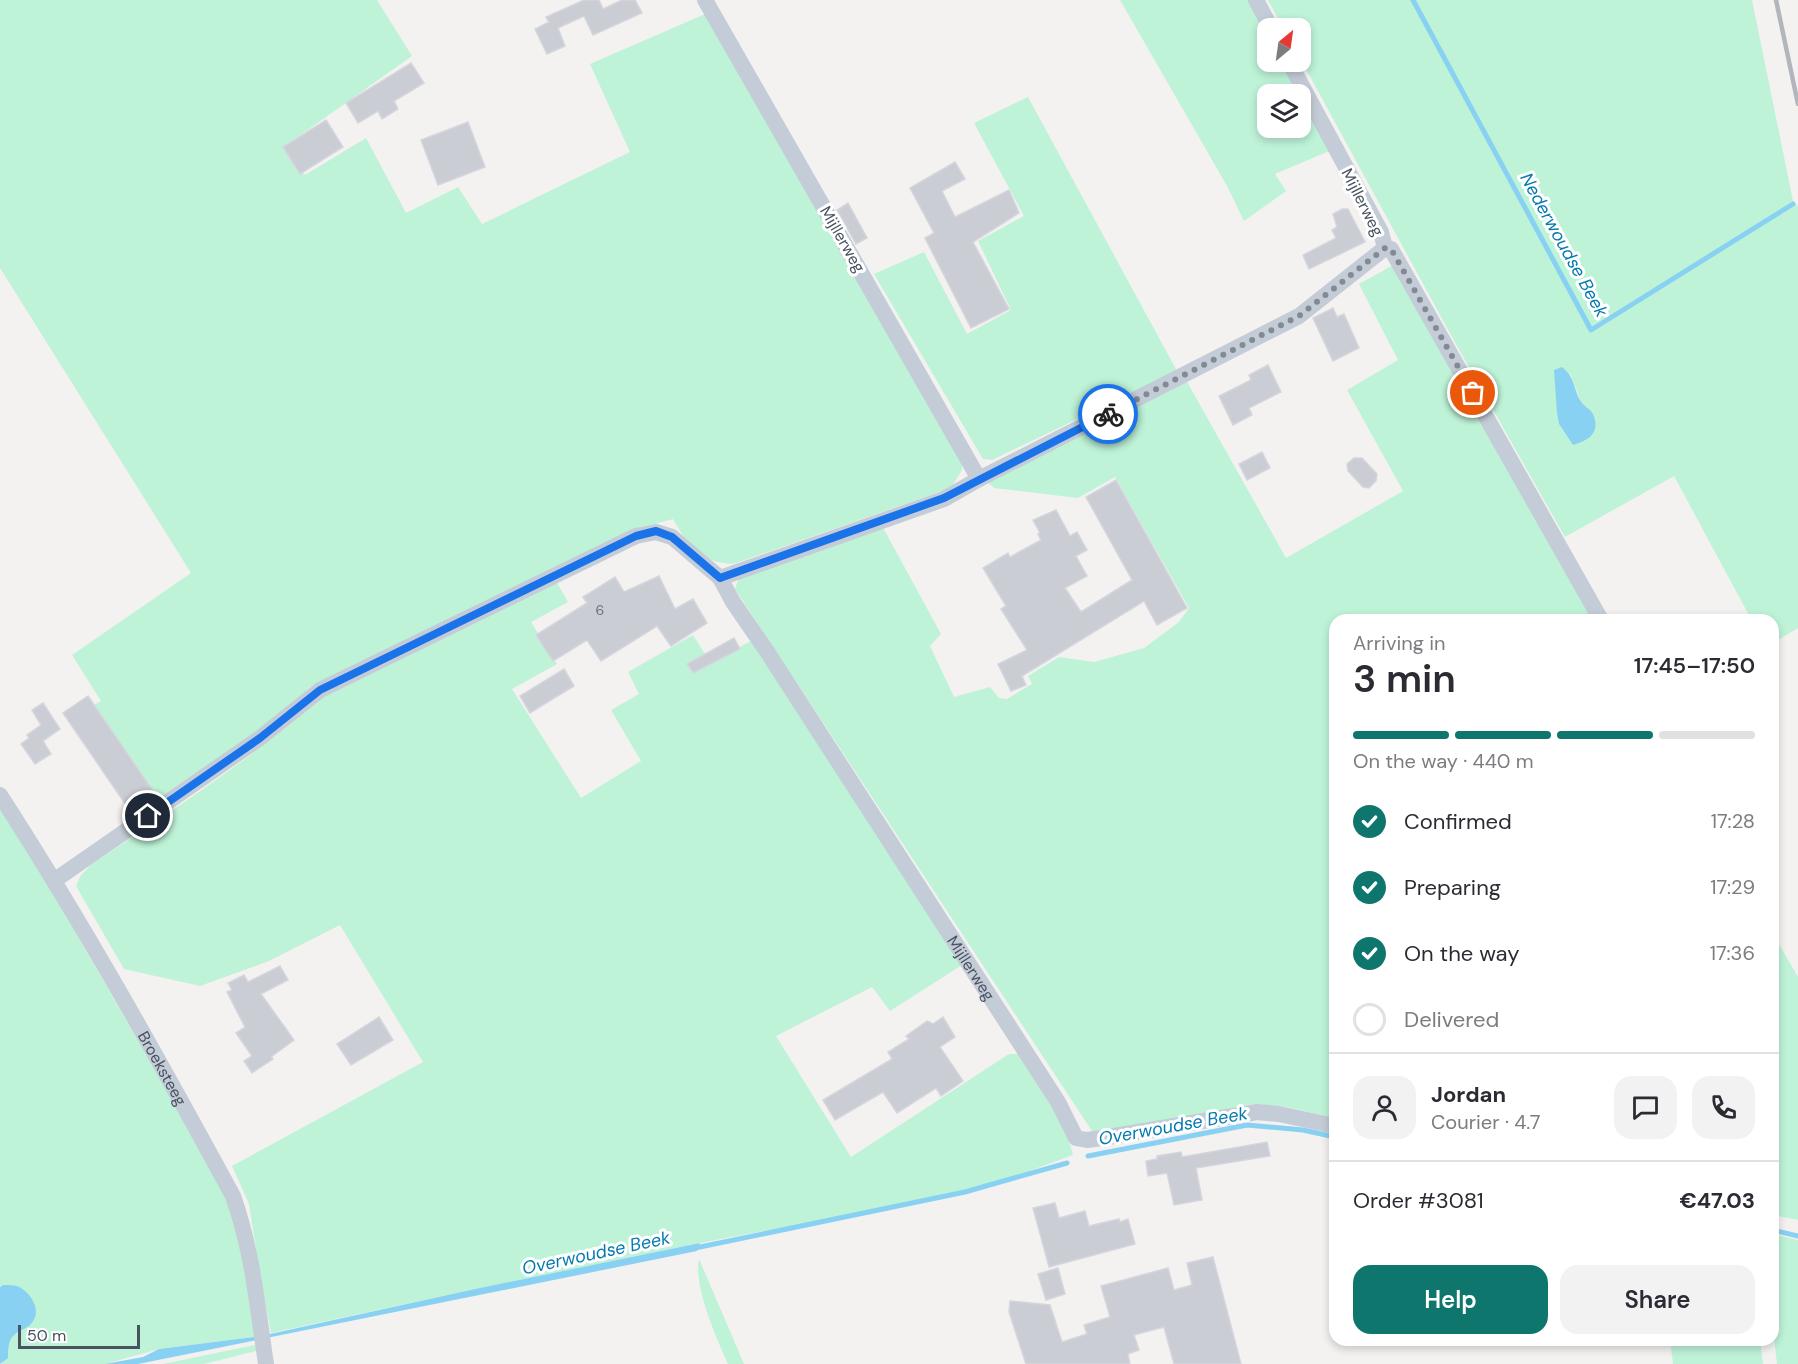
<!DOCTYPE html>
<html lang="en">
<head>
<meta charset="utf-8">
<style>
	body { margin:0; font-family:"DM Sans",sans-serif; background:#f2f2f3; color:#2b2b33; height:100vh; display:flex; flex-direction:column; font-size:22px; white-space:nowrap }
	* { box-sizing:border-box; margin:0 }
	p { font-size:20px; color:#7c7c81 }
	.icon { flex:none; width:33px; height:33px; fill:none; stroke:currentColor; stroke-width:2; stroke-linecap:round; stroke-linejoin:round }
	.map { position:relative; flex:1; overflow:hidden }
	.sheet { position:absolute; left:1329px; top:614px; width:450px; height:732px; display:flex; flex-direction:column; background:#fff; border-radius:18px; box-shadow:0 3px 9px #0003 }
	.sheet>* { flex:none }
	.needle { width:39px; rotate:29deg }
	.tools { position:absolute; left:1257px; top:18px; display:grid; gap:12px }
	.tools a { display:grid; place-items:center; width:54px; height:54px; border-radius:12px; background:#fff; box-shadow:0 3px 9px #0003; font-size:30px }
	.scale { position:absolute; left:18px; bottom:15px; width:122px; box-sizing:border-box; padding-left:6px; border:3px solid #485260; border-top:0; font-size:16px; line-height:21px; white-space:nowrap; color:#485260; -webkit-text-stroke:4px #fff; paint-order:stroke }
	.pin { position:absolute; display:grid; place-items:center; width:51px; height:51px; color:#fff; margin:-26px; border:3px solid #fff; border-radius:50%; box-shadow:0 2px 6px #0007 }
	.courier { position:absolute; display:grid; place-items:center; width:60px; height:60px; margin:-30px; border:4px solid #1a73e8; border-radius:50%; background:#fff; color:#222; box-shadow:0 2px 8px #0007 }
	.headline em { font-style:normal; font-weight:600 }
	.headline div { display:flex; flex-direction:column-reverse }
	.headline { display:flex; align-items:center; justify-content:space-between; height:102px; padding:0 24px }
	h1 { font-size:39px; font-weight:600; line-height:45px }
	.bar { display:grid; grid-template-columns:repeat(4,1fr); gap:9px 6px; align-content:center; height:72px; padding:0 24px }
	.bar i { height:8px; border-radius:4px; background:#e1e1e2 }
	.bar .current { background:#0f766e }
	.bar p { grid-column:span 4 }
	.line { display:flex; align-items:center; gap:15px; padding:0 24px; border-top:2px solid #e1e1e2 }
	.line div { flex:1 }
	.round { display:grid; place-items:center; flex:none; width:63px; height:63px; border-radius:18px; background:#f2f2f3 }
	ol { padding:0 24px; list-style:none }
	li { display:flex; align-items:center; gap:18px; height:66px }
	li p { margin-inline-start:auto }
	li .icon { padding:6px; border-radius:50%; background:#0f766e; color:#fff; stroke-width:4 }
	li:last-child { color:#7c7c81 }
	li i { width:33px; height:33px; border:3px solid #e1e1e2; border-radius:50% }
	.cta { display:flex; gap:12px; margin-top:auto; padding:12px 24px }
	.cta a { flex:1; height:69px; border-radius:18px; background:#0f766e; color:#fff; font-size:24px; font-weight:600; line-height:69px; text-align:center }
	.cta a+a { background:#f2f2f3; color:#2b2b33 }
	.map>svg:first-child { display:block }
</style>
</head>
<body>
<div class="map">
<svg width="1798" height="1364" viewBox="0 0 1798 1364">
	<rect width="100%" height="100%" fill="#f4f1f1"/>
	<g fill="#bef3d8" fill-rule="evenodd">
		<path d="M0 0H377L412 56 285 146 305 175 366 138 406 213 458 187 482 224 630 152 590 64 705 14 962 464V470L951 488 733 564C700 562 688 546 673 519L643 527 310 687 284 714 155 806 89 708 101 701 72 655 191 573 0 268Z"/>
		<path d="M1120 0H1251L1267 30 1268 62H1285L1334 149 1275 174 1286 191 1244 221 1227 186ZM1268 94H1300V128H1268Z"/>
		<path d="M1268 0H1752L1793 201 1798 206V628L1773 643V620L1751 619 1674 476 1565 537 1452 337 1301 60 1300 28H1283ZM1570 373 1581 402 1593 413 1573 445 1559 424 1557 413Z"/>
		<polygon points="1028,97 1177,371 992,460 983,459 874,274 924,252 967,334 1011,310 978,241 1024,216 974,123"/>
		<polygon points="1397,263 1598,619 1335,620 1335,1118 1287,1107 1254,1104 1094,1134 735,589 739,578 881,524 941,634 930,646 954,697 990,687 999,698 1007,699 1032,684 1028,676 1059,657 1094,662 1144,648 1179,622 1189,608 1115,477 1078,498 994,488 986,481 1186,380 1286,558 1403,491 1347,390 1398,360 1359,284"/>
		<path d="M556 581 568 602 531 622 557 664 512 689 581 798 641 761 611 710 639 694 628 672 693 635 710 662 755 639 962 965 890 1011 872 987 776 1036 851 1157 1009 1054H1022L1065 1127 1073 1155 972 1192 700 1243 475 1289 271 1333 261 1281 249 1204 232 1166 423 1062 340 925 269 961 200 986 124 969 76 886 81 875 91 865C173 809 258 756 332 688Z"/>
		<polygon points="0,801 233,1206 261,1336 159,1349 105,1364 1,1364 10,1340 14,1335 31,1324 3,1285 0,1287"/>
		<polygon points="1773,934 1798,977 1798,1220 1773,1215"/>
		<polygon points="1773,1234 1798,1240 1798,1364 1777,1364 1773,1330"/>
		<path d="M699 1259 744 1364H728C717 1339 693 1286 699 1259Z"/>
		<polygon points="1670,1340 1760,1340 1763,1364 1673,1364"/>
		<polygon points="259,1344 260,1350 204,1364 163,1364"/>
	</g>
	<g fill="#89d1f2">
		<path d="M1562 367C1575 377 1573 387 1580 400 1583 406 1591 409 1593 414 1601 433 1589 440 1573 445L1559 424 1557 413 1554 370Z"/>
		<polygon points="700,1243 697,1251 138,1364 105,1364 143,1357 159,1349 261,1336 475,1289"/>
		<path d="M3 1285C8 1285 13 1285 17 1286 31 1292 44 1312 30 1325 24 1330 16 1331 11 1339 8 1344 8 1352 8 1358L0 1364V1287Z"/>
	</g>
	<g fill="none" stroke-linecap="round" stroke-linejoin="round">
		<g stroke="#89d1f2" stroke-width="5">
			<polyline points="1413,0 1591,330 1793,204"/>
			<polyline points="1088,1156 1247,1125 1303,1130 1335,1137"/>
			<polyline points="1773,1230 1798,1236"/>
			<polyline points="695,1248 965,1192 1067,1163"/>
		</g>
	</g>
	<g fill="#cbcdd4" stroke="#d5d6dd" stroke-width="1.5">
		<polygon points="584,0 599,0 603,9 622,0 635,0 642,13 593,35 584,16 558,28 565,46 547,54 535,29 549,22 546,17"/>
		<polygon points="411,63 424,83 394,101 398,109 382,119 378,111 358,123 346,103"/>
		<polygon points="326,120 343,147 300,174 283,147"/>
		<polygon points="468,122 485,167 438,185 421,140"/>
		<polygon points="955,162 965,179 942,191 955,217 1009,190 1019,213 973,242 1009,309 971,328 925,238 934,233 910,188"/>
		<polygon points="848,203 867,238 856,244 837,210"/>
		<polygon points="1342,209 1348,209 1365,242 1309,269 1303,255 1336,238 1332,230 1337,227 1333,214"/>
		<polygon points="1333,308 1337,317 1344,314 1359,348 1333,361 1313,318"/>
		<polygon points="1268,365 1281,392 1249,408 1252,415 1233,425 1219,396 1251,380 1249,375"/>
		<polygon points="1262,452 1270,468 1247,480 1239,464"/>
		<polygon points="1354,458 1362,458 1377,474 1376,481 1369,488 1363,487 1348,471 1347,464"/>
		<polygon points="1116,480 1187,608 1157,625 1144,601 1022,676 1026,685 1011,691 998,664 1027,650 1001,609 1006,606 983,568 1008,553 1010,557 1041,540 1038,534 1040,533 1033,520 1056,510 1070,536 1077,532 1087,550 1076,556 1087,576 1065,588 1081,612 1132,580 1086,497"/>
		<polygon points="659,576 675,609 693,599 707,623 671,646 657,626 601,661 587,640 553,661 536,635 587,603 583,597 615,577 624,592"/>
		<polygon points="734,638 740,649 693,673 687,664"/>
		<polygon points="564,669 574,686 530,713 520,696"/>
		<polygon points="88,696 153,791 128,808 63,713"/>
		<polygon points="43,703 60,729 43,741 51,754 35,764 21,744 29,738 27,735 41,725 32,710"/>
		<polygon points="280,966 288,980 261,994 294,1040 271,1057 273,1059 252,1073 244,1061 252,1056 236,1033 245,1027 227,992 232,990 228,983 244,975 248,982"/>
		<polygon points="379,1017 393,1040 351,1065 337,1044"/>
		<polygon points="943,1017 955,1037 940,1047 963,1081 941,1096 936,1088 897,1113 883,1092 835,1120 823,1100 892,1059 888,1052 909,1039 906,1036 927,1021 933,1024"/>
		<polygon points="1267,1142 1270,1156 1196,1168 1202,1200 1174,1205 1167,1173 1148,1176 1146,1161 1157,1159 1157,1156 1181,1152 1182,1157"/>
		<polygon points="1055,1203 1059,1218 1085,1211 1089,1226 1119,1219 1120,1222 1128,1219 1135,1244 1049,1267 1033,1208"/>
		<polygon points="1213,1257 1241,1364 1174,1364 1164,1327 1134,1335 1139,1350 1128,1354 1130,1364 1026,1364 1009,1312 1010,1301 1050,1305 1062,1342 1087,1334 1084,1325 1110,1317 1101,1286 1168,1268 1174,1290 1192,1285 1187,1263"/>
		<polygon points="1058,1268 1065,1294 1046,1300 1038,1274"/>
	</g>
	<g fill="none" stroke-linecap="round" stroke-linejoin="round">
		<g stroke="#c4ccd7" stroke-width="16">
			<polyline points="1256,0 1271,28"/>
			<polyline points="1385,248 1391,249 1601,620"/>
			<polyline points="979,479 1299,316 1385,248 1381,232 1289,62"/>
			<path id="s1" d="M720 578 733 602 768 653 1058 1102 1076 1138 1087 1140 1102 1138 1257 1112 1279 1114 1335 1126"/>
			<path id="s2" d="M0 795C84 925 159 1060 233 1196 253 1253 257 1305 266 1364"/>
			<polyline points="55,880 260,738 320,690 636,536 656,532 672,537 720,578 944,499 979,479 705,0"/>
		</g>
		<polyline stroke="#b3b5bc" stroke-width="4.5" points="1776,0 1798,104"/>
	</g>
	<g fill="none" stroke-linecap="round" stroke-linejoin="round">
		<polyline stroke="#848a93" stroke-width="6" stroke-dasharray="0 10.8" points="1108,414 1299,316 1385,248 1391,249 1473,393"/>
		<polyline stroke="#1a73e8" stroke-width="8" points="148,816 260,738 320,690 636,536 656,531 672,537 720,578 944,498 1108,414"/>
	</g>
	<g text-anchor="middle" stroke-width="6" stroke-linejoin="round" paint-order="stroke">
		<g font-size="14" fill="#69717d">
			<text x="600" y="615">6</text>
		</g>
		<g font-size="16" fill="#485260" stroke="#fff">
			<text transform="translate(1363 202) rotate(63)" y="6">Mijllerweg</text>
			<text transform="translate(843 239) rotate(60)" y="6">Mijllerweg</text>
			<text dy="6" stroke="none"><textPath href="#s1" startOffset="464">Mijllerweg</textPath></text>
			<text dy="6" stroke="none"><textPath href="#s2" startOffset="318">Broeksteeg</textPath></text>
		</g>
		<g font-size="18" font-style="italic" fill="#047ab0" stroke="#fff">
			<text transform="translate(1564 245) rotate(61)" y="6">Nederwoudse Beek</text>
			<text transform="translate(1173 1126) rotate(-10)" y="6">Overwoudse Beek</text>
			<text transform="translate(596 1253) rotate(-12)" y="6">Overwoudse Beek</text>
		</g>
	</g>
</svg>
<div class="tools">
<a><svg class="needle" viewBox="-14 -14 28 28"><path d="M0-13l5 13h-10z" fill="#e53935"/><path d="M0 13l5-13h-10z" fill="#7c7c81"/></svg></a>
<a><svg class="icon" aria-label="layers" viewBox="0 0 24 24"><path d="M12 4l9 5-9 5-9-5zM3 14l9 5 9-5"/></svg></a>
</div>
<div class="scale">50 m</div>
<div class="pin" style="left:1473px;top:393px;background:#ea580c"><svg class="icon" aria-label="bag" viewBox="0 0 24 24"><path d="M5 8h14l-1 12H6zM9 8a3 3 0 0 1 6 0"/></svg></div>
<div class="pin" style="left:148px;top:816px;background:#1f2937"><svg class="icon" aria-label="home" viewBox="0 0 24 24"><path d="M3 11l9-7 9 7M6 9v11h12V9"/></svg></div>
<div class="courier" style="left:1108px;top:414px"><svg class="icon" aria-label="bike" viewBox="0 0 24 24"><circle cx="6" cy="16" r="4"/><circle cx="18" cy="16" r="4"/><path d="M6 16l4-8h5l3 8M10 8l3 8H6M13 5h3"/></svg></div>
<section class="sheet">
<div class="headline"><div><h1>3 min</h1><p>Arriving in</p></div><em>17:45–17:50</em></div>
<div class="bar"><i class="current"></i><i class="current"></i><i class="current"></i><i></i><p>On the way · 440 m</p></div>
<ol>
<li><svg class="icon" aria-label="check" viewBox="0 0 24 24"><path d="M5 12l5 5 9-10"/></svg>Confirmed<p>17:28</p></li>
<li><svg class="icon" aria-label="check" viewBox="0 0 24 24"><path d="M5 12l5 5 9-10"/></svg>Preparing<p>17:29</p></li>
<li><svg class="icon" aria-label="check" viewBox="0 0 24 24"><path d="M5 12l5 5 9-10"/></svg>On the way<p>17:36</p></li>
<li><i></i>Delivered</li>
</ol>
<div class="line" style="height:108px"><a class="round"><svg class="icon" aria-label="person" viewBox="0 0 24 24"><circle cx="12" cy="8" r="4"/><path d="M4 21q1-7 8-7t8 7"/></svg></a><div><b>Jordan</b><p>Courier · 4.7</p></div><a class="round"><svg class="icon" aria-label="chat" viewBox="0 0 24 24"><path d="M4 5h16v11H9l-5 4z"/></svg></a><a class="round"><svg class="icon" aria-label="phone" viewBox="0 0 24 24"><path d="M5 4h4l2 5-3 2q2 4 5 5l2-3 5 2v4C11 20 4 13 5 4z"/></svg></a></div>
<div class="line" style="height:78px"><div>Order #3081</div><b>€47.03</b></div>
<div class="cta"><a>Help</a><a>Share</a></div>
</section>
</div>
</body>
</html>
